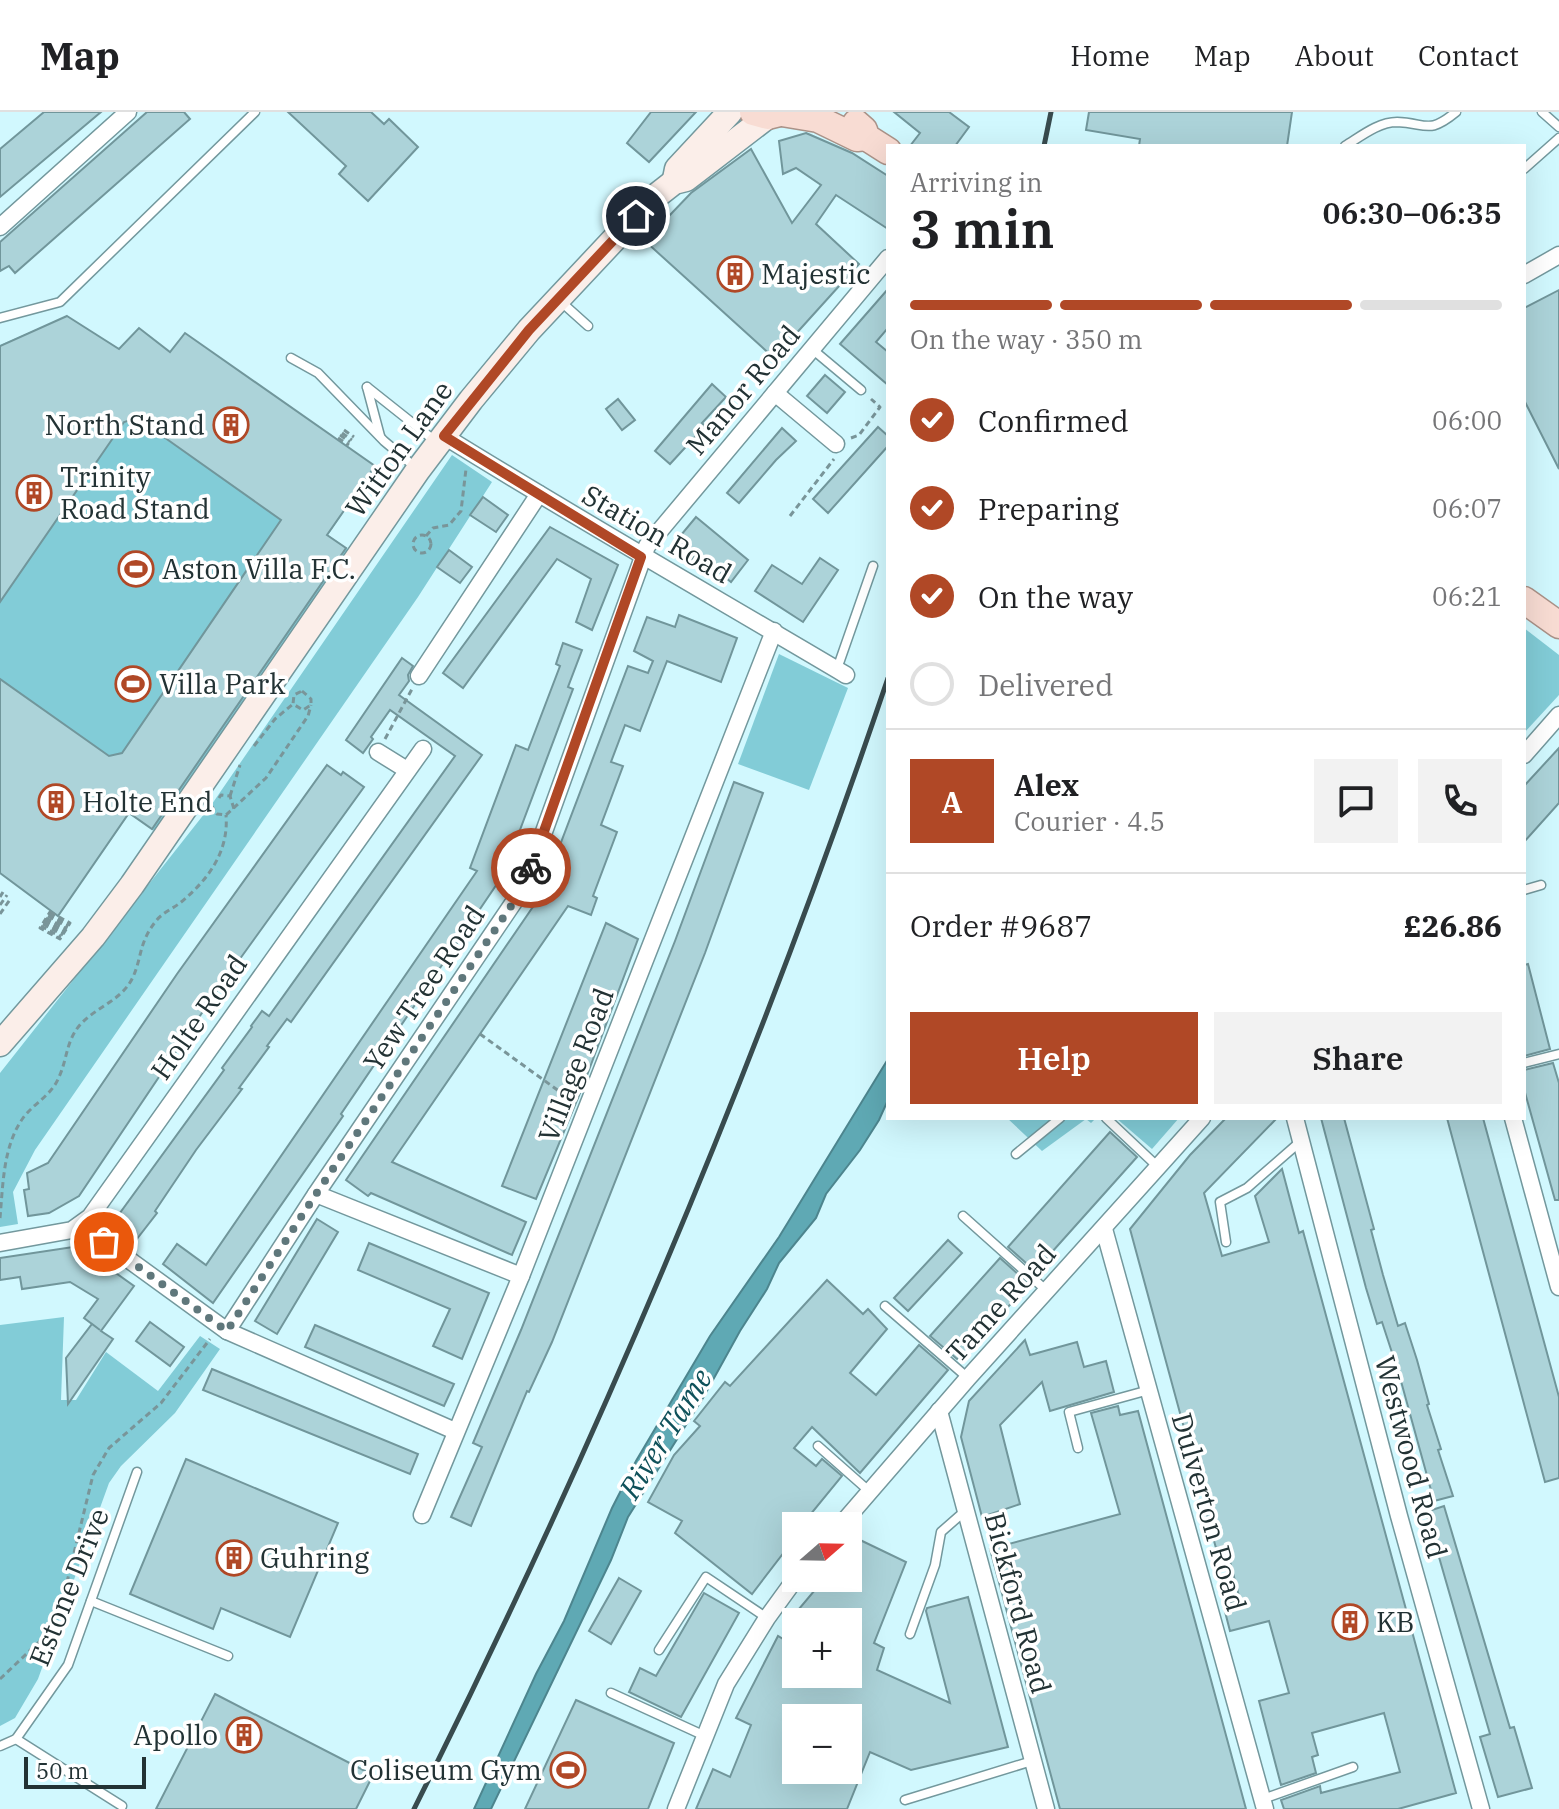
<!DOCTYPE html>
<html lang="en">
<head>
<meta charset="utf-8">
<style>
	body { margin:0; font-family:"IBM Plex Serif",serif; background:#f2f2f2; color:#202124; height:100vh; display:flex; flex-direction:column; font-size:30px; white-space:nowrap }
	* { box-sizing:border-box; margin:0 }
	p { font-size:26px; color:#757577 }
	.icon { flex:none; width:44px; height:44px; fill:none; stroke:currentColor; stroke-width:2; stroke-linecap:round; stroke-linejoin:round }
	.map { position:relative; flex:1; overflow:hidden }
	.drawer { position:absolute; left:886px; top:32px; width:640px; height:976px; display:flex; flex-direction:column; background:#fff; border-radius:0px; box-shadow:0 8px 32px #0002 }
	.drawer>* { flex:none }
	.needle { width:52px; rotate:70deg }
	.controls { position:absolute; left:782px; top:1400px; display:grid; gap:16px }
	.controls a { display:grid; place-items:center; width:80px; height:80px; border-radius:0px; background:#fff; box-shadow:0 8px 32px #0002; font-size:40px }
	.scale { position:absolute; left:24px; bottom:20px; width:122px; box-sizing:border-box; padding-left:8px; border:4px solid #223234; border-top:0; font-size:22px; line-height:28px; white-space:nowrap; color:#223234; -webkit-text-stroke:6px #fff; paint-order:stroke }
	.pin { position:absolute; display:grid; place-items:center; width:68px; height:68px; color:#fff; margin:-34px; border:4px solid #fff; border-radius:50%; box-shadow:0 2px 8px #0007 }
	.courier { position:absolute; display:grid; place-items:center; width:80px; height:80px; margin:-40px; border:6px solid #b04826; border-radius:50%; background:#fff; color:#222; box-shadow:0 2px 10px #0007 }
	.headline em { font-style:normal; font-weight:600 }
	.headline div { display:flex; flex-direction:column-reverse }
	.headline { display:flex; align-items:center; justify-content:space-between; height:136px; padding:0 24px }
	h1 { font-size:52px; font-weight:600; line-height:60px }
	.bar { display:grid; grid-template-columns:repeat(4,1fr); gap:12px 8px; align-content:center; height:96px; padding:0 24px }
	.bar i { height:10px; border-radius:6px; background:#e0e0e0 }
	.bar .selected { background:#b04826 }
	.bar p { grid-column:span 4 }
	.line { display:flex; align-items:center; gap:20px; padding:0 24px; border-top:2px solid #e0e0e0 }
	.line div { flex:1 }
	.round { display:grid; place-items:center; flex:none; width:84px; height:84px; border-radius:0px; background:#f2f2f2 }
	ol { padding:0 24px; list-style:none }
	li { display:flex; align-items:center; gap:24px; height:88px }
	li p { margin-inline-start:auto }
	li .icon { padding:8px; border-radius:50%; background:#b04826; color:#fff; stroke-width:4 }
	li:last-child { color:#757577 }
	li i { width:44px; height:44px; border:4px solid #e0e0e0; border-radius:50% }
	.action { display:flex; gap:16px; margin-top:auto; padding:16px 24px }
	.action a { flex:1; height:92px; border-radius:0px; background:#b04826; color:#fff; font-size:32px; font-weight:600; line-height:92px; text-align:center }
	.action a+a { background:#f2f2f2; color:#202124 }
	header { display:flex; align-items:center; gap:48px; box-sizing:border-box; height:112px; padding:0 40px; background:#fff; border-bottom:2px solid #e0e0e0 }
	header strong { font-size:38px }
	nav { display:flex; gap:44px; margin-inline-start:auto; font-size:28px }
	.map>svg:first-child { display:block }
</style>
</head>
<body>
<header>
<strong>Map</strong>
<nav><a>Home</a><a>Map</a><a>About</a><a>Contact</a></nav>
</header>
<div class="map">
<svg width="1559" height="1697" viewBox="0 0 1559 1697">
	<rect width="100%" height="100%" fill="#d1f8fe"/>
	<g fill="#82ccd7">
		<polygon points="67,204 119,237 139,216 170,240 185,221 375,354 328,423 355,442 161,723 129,702 58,804 0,761 0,233"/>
		<polygon points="452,343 492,370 418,485 35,1038 13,1080 18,1112 0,1115 0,961 212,692"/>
		<polygon points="1524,516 1559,543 1559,583 1524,621"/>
		<polygon points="779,542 848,576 809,678 738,652"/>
		<polygon points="1007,1006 1096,1006 1091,1011 1086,1007 1042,1039"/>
		<polygon points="1116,1006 1179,1006 1152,1037"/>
		<polygon points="64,1205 61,1288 76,1288 106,1240 158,1279 200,1224 220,1237 175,1301 121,1354 109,1371 38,1567 15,1606 0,1614 0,1213"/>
	</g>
	<polygon fill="#5fa9b4" stroke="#4d858e" stroke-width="2" points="888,947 888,988 879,1008 860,1038 826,1082 816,1106 779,1151 767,1177 740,1219 703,1286 628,1405 611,1448 491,1697 474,1697 536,1562 564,1509 612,1396 636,1349 710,1224 779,1125"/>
	<g fill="#acd3d9" stroke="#71969b" stroke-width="2" fill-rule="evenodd">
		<polygon points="44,0 101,0 0,85 0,37"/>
		<polygon points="147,0 184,0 190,7 15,161 9,154 0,159 0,130"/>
		<polygon points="288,0 371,0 384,12 389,7 418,35 368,89 339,62 346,54"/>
		<polygon points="651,0 696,0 649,50 627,31"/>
		<polygon points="894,0 949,0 969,15 955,34 910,34 920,21"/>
		<polygon points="1089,0 1292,0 1287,34 1139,34 1140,27 1086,18"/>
		<polygon points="806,21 852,41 888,64 888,117 836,83 816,112 859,152 774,246 645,129 691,81 751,37 792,111 821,73 796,56 783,62 779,29"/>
		<polygon points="888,177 888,216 876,230 888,240 888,273 840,232"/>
		<polygon points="1559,178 1559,357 1524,288 1524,196"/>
		<polygon points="67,204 119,237 139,216 170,240 185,221 375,354 327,423 346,436 152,717 129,701 58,804 0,761 0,567 109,644 122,641 281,408 137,306 124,310 0,490 0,234"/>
		<polygon points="825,263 845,280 827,301 807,284"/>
		<polygon points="712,272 726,285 702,311 705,314 670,352 655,339"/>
		<polygon points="618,287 635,308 622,318 606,297"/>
		<polygon points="878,315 888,324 888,334 828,401 813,387"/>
		<polygon points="782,316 796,329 776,348 739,391 727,381"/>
		<polygon points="483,385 508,403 496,420 470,403"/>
		<polygon points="696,405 748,448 731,470 697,442 689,450 671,435"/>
		<polygon points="550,415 618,453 592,518 576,510 591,467 557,447 463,576 443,561"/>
		<polygon points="449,438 472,455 460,471 437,455"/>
		<polygon points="820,446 838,458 803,510 755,479 772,453 802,472"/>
		<polygon points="679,503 737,526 721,570 667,549 640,619 625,613 611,650 623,654 601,713 617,720 593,784 597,786 591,803 568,794 392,1050 526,1110 512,1143 371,1081 368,1084 346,1068 541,783 628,554 648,561 653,549 634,539 647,505 675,515"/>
		<polygon points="563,531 582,538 568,575 573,577 503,763 341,1002 343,1004 213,1191 163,1152 177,1132 206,1153 477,759 470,756 516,633 528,638 560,554 556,552"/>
		<polygon points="402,546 413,554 408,563 409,569 399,583 482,643 291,910 287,907 267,934 269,935 239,976 242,977 196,1038 155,1099 157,1101 133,1132 109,1116 224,958 222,956 252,915 251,914 262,899 269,904 455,644 390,598 371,625 373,627 363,641 346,628"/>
		<polygon points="1559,636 1559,691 1524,730 1524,674"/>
		<polygon points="327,653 341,663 343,660 364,675 216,880 79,1084 49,1101 28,1104 24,1078 29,1077 27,1061 48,1051 177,862"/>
		<polygon points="734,670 763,681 705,841 552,1230 529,1280 527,1279 471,1414 451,1405 482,1335 473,1331 521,1218 675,829"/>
		<polygon points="606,811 638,827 583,974 536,1087 502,1074"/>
		<polygon points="1528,852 1550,937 1524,944 1524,853"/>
		<polygon points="1553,951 1559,971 1559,1088 1555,1088 1524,977 1524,958"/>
		<polygon points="1226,1006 1277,1006 1204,1081 1222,1144 1269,1130 1255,1084 1282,1057 1299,1121 1303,1119 1456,1681 1398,1697 1284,1697 1281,1688 1320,1674 1321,1681 1400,1660 1384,1601 1312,1621 1318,1643 1312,1645 1316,1661 1281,1673 1259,1589 1289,1581 1269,1509 1230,1519 1223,1492 1240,1488 1226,1434 1216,1436 1204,1393 1210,1391 1198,1347 1193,1349 1130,1117 1190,1043"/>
		<polygon points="1321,1006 1344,1006 1374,1117 1371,1118 1383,1163 1398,1214 1405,1211 1417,1248 1429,1292 1427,1293 1441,1337 1438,1338 1453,1384 1434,1389 1399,1262 1382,1210 1377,1212 1366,1176"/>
		<polygon points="1447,1006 1483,1006 1559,1285 1559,1366 1545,1370"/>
		<polygon points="1110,1020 1137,1045 1035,1159 1008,1135"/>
		<polygon points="317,1107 338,1120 277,1222 255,1209"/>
		<polygon points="948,1128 962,1141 908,1199 894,1186"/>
		<polygon points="369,1131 489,1181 462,1247 433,1234 450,1197 358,1158"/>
		<polygon points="73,1135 85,1139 134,1174 101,1219 113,1227 68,1292 66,1246 92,1212 100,1218 84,1206 98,1187 70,1170 22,1177 20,1165 0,1168 0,1146"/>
		<polygon points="1000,1146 1029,1172 961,1246 957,1247 930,1224"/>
		<polygon points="827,1168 863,1202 868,1197 887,1217 850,1261 876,1283 919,1233 948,1258 860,1361 812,1315 794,1336 816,1354 822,1347 842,1364 801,1414 796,1414 796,1420 785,1433 788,1435 752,1482 675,1421 682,1409 648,1390 674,1343 700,1314 694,1309 725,1270 730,1274"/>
		<polygon points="150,1210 184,1235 170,1254 136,1229"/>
		<polygon points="315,1213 454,1272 444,1294 305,1235"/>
		<polygon points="1025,1228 1030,1243 1077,1230 1084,1255 1106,1249 1114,1280 1050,1299 1042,1270 1000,1313 1020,1392 982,1405 961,1325 969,1289"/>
		<polygon points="212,1257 418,1342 410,1362 203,1278"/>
		<polygon points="1118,1294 1120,1303 1138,1299 1246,1697 1060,1697 990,1437 1120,1402 1091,1301"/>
		<polygon points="186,1347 338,1411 290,1525 221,1496 213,1517 130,1482"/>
		<polygon points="1444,1394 1510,1616 1514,1615 1532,1676 1498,1685 1480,1625 1490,1622 1426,1400"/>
		<path d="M858 1427 906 1450 874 1531 884 1536 877 1558 950 1591 926 1499 927 1496 968 1485 1008 1635 911 1658 870 1640 847 1697H696L713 1657 730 1665 751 1613 736 1606 778 1524 796 1535V1562H848V1510H788L825 1466H848V1439ZM796 1606H848V1658H796Z"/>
		<polygon points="619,1466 641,1479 611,1532 589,1519"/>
		<polygon points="704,1481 739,1501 681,1605 629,1580 640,1556 656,1564"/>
		<polygon points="215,1582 373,1663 356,1697 156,1697"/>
		<polygon points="576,1588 674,1631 648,1697 525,1697"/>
	</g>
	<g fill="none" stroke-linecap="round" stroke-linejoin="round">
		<defs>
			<g id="lane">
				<polyline points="1542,0 1559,15"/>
				<path d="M1345 34C1360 25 1378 10 1397 10 1427 11 1428 23 1456 0"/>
				<polyline points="1524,57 1559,26"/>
				<polyline points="559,188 588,214"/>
				<polyline points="0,206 60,190 255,0"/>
				<polyline points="812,237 861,278"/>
				<polyline points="291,246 318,261 384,329 415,355"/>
				<polyline points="367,275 435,329"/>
				<polyline points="367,275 380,324"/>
				<polyline points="837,557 873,454"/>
				<polyline points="1524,778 1541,773"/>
				<polyline points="1524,951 1559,942"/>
				<polyline points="1106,1006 1157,1054"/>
				<polyline points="1016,1042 1060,1006"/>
				<polyline points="963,1104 1047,1179"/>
				<polyline points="1226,1130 1220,1090 1247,1076 1301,1029"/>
				<polyline points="885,1194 968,1266"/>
				<polyline points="818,1334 869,1379"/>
				<polyline points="1078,1336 1069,1300 1149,1278"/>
				<polyline points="91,1489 228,1544"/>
				<polyline points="910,1522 935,1453 941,1420 965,1399"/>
				<polyline points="659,1538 706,1465 767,1506"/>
				<polyline points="611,1581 705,1624"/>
				<polyline points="16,1627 122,1694"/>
				<polyline points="0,1634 16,1627 68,1553 137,1360"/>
				<polyline points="1263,1687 1353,1655"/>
				<polyline points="905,1688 1032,1649"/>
			</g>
			<g id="street">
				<polyline points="0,115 128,0"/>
				<polyline points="1524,163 1559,143"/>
				<polyline points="775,281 836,332"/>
				<path d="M444 324C576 406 711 483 846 563"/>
				<polyline points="419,564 539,382"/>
				<polyline points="378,640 407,658"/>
				<polyline points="1524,643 1559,603"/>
				<polyline points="1295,1006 1399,1404 1481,1697"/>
				<polyline points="1513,1006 1559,1175"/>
				<polyline points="316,1082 521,1164"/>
				<polyline points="81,1113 227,1219 455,1319"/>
				<polyline points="1104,1117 1265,1697"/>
				<polyline points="0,1131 72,1118 90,1105 423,637"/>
				<polyline points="227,1219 316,1082 524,775 647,434 888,146"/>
				<polyline points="939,1299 1046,1697"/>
				<polyline points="422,1403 521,1164 774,519"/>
				<polyline points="840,1414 968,1266 1202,1006"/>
				<polyline points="676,1697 726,1572 767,1506 796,1466"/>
			</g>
			<g id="secondary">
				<polyline points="675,67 677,57 730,0"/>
				<polyline points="0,932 93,825 132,773 418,358 471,288 529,218 651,88 674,70 686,67 768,4"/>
			</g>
			<g id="primary">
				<polyline points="753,0 768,4 784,0"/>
				<polyline points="782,1 818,7 857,26 866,25"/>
				<polyline points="856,11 864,18 866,25 888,39"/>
				<polyline points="1524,488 1559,513"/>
			</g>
		</defs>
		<use href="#lane" stroke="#73989d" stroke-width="11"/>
		<use href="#street" stroke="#73989d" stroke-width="19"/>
		<use href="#secondary" stroke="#73989d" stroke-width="27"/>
		<use href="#primary" stroke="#aa9288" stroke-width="29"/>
		<g stroke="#799599" stroke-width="3" stroke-dasharray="6 4" stroke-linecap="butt">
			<polyline points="344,318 354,325"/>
			<polyline points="342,321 352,328"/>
			<polyline points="340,323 350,330"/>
			<polyline points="338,326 349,333"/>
			<polyline points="851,326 859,323 880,295 871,287"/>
			<polyline points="790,404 834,347"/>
			<circle cx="422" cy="432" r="9"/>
			<polyline points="426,424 433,416 449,413 461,399 466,357"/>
			<polygon points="302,579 311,587 311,593 303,598 293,592 294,583"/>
			<polyline points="385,627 412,577"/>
			<polyline points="254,634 275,607 293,592"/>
			<polyline points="230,684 240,653"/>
			<polyline points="219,686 221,683 230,684 234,697"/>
			<polyline points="211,693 217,702 226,703 266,666 308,604 311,593"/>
			<polyline points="0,785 3,780"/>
			<polyline points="0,793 7,783"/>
			<polygon points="50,800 70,811 60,827 40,816"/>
			<polyline points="0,802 11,786"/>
			<polyline points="49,802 69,813"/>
			<polyline points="48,804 68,815"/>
			<polyline points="46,806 67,817"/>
			<polyline points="45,808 65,819"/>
			<polyline points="44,810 64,821"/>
			<polyline points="43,812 63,823"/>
			<polyline points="41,814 61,825"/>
			<polyline points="480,922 574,990"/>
			<path d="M0 1106C3 1073 3 1034 23 1006 34 991 52 983 59 965 67 948 66 930 79 914 95 895 122 889 133 865 142 845 139 830 156 809 162 801 172 797 180 791 208 768 229 740 226 703"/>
			<polyline points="0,1567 40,1529 66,1474 93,1363 109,1336 161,1291 210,1227"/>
		</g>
		<use href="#lane" stroke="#fff" stroke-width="8"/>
		<use href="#street" stroke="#fff" stroke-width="16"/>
		<use href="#secondary" stroke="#fbeee9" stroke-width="24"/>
		<use href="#primary" stroke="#f8dcd3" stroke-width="26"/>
		<g stroke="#384b4e" stroke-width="5">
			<polyline points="1044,34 1051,0"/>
			<path d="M414 1697C597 1331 757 954 888 566"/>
		</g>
	</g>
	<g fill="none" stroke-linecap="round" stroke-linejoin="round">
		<polyline stroke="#5f777b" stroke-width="8" stroke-dasharray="0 14.4" points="104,1130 227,1219 316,1082 524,775 531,756"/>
		<polyline stroke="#b04826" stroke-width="10" points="531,756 641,445 444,324 529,218 636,104"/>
	</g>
	<defs>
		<symbol id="building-ring" viewBox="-11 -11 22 22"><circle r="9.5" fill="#fff" stroke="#b04826" stroke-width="1.5"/><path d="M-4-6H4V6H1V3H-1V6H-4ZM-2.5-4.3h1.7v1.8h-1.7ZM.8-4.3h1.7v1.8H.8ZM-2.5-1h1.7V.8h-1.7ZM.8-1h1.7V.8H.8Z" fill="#b04826"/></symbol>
		<symbol id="stadium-ring" viewBox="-11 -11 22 22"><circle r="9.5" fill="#fff" stroke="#b04826" stroke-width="1.5"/><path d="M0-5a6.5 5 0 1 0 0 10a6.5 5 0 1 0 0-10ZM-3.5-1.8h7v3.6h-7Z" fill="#b04826"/></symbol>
	</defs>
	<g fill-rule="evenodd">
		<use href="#building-ring" x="715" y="142" width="40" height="40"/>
		<use href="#building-ring" x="211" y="293" width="40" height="40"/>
		<use href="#building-ring" x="14" y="361" width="40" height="40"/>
		<use href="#stadium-ring" x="116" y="437" width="40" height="40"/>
		<use href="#stadium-ring" x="113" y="552" width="40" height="40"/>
		<use href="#building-ring" x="36" y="670" width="40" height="40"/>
		<use href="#building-ring" x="214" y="1426" width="40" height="40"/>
		<use href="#building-ring" x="1330" y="1490" width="40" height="40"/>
		<use href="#building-ring" x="224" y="1603" width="40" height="40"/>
		<use href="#stadium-ring" x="548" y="1638" width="40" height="40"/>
	</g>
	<g text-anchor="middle" stroke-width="7" stroke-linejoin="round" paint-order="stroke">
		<g font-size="28" fill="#223234" stroke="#fff" text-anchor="start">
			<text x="761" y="172">Majestic</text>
			<text x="205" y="323" text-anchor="end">North Stand</text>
			<text x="60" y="375">Trinity<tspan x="60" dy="32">Road Stand</tspan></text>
			<text x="162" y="467">Aston Villa F.C.</text>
			<text x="159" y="582">Villa Park</text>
			<text x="82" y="700">Holte End</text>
			<text x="260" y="1456">Guhring</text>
			<text x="1376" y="1520">KB</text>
			<text x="218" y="1633" text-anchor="end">Apollo</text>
			<text x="542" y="1668" text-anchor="end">Coliseum Gym</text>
		</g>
		<g font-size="28" fill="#223234" stroke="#fff">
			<text transform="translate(743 278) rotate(-50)" y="10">Manor Road</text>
			<text transform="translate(399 337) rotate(-54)" y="10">Witton Lane</text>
			<text transform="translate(657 422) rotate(30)" y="10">Station Road</text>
			<text transform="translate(424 876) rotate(-56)" y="10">Yew Tree Road</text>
			<text transform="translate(199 905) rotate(-55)" y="10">Holte Road</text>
			<text transform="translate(576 953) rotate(-69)" y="10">Village Road</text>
			<text transform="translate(1001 1191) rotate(-48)" y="10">Tame Road</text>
			<text transform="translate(1411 1345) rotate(75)" y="10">Westwood Road</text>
			<text transform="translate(1209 1400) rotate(74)" y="10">Dulverton Road</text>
			<text transform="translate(69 1475) rotate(-68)" y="10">Estone Drive</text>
			<text transform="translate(1018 1491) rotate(75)" y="10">Bickford Road</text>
		</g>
		<g font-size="30" font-style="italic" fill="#0f515a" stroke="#fff">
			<text transform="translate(666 1322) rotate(-58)" y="10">River Tame</text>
		</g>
	</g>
</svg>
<div class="controls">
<a><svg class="needle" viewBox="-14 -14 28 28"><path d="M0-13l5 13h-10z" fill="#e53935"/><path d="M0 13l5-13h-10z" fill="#757577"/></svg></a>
<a>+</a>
<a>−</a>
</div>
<div class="scale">50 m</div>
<div class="pin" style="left:104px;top:1130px;background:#ea580c"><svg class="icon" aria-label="bag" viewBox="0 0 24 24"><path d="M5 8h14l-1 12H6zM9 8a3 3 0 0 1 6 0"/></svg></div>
<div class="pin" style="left:636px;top:104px;background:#1f2937"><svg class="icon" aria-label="home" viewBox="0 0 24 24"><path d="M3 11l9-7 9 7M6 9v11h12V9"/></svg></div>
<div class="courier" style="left:531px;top:756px"><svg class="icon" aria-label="bike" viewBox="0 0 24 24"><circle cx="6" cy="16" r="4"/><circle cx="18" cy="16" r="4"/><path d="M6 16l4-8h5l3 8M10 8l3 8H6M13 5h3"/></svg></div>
<section class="drawer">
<div class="headline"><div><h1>3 min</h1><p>Arriving in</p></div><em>06:30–06:35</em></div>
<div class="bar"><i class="selected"></i><i class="selected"></i><i class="selected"></i><i></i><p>On the way · 350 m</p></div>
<ol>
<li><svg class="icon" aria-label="check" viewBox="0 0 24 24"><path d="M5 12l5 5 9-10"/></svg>Confirmed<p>06:00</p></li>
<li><svg class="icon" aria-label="check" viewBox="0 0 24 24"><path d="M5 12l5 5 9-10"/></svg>Preparing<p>06:07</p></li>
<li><svg class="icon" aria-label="check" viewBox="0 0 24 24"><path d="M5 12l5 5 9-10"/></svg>On the way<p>06:21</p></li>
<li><i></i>Delivered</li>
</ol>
<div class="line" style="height:144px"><b class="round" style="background:#b04826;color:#fff">A</b><div><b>Alex</b><p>Courier · 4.5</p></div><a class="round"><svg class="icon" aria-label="chat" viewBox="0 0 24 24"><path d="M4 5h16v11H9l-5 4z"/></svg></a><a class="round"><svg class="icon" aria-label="phone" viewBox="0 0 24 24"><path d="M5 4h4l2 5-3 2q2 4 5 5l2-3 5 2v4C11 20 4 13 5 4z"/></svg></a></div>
<div class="line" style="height:104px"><div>Order #9687</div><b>£26.86</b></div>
<div class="action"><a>Help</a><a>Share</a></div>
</section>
</div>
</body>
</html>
